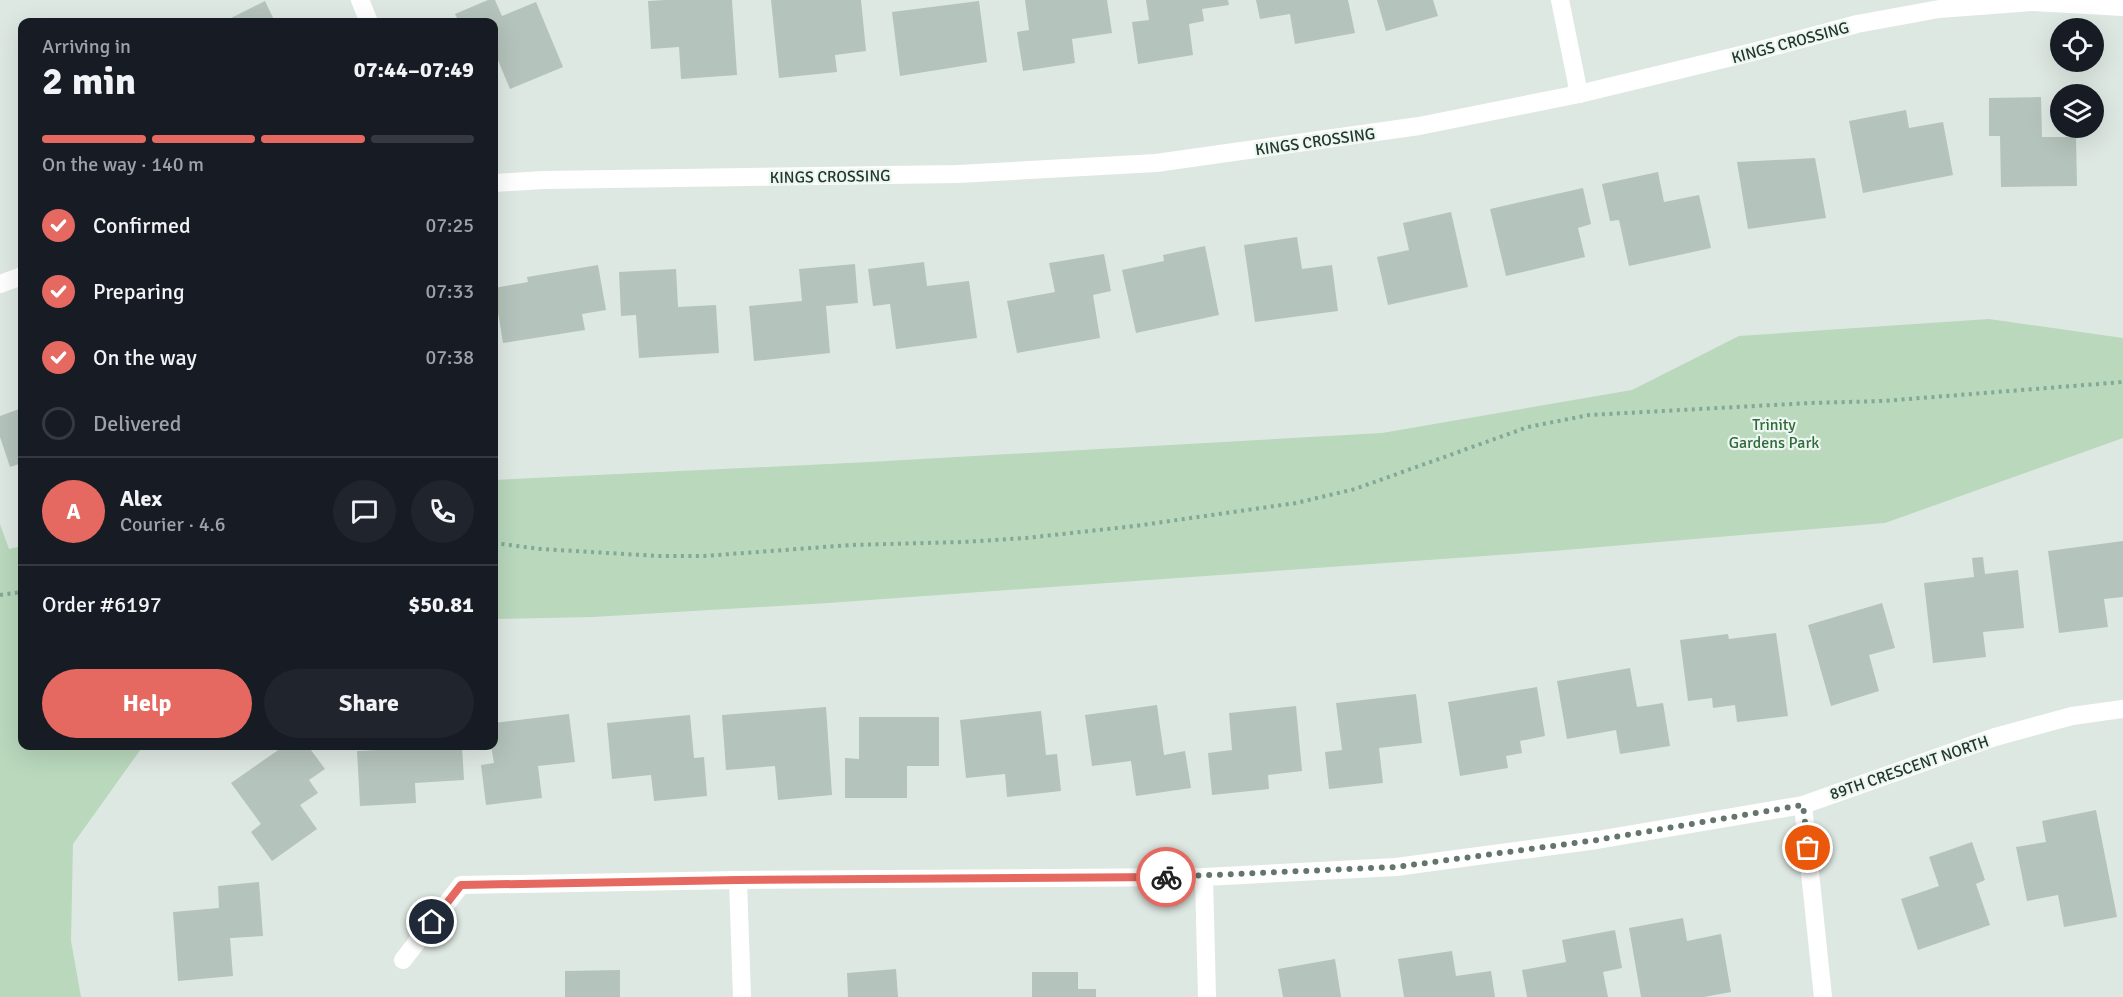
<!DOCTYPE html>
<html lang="en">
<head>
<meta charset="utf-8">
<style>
	body { margin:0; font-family:Signika,sans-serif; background:#20242c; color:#f1f3f6; height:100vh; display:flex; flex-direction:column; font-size:22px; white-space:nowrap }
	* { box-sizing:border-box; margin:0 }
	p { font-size:20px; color:#9ea1a6 }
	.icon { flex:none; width:33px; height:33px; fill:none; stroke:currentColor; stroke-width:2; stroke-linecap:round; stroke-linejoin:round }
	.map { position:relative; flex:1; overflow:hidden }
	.details { position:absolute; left:18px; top:18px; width:480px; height:732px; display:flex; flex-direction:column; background:#171b24; border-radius:12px; box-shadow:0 6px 24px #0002 }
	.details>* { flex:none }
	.controls { position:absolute; left:2050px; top:18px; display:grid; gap:12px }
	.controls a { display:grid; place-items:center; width:54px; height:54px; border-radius:50%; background:#171b24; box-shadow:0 6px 24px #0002; font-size:30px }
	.pin { position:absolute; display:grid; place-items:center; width:51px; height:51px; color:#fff; margin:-26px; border:3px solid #fff; border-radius:50%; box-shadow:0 2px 6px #0007 }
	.courier { position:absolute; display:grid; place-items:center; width:60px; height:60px; margin:-30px; border:4px solid #e56960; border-radius:50%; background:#fff; color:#222; box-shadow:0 2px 8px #0007 }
	.summary em { font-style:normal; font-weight:700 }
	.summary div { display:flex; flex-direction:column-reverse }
	.summary { display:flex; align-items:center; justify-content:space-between; height:102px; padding:0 24px }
	h1 { font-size:39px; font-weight:700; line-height:45px }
	.bar { display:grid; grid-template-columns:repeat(4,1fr); gap:9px 6px; align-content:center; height:72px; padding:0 24px }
	.bar i { height:8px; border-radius:4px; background:#363941 }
	.bar .on { background:#e56960 }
	.bar p { grid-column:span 4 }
	.line { display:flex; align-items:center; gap:15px; padding:0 24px; border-top:2px solid #363941 }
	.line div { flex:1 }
	.round { display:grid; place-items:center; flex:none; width:63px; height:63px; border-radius:32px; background:#20242c }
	ol { padding:0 24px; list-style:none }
	li { display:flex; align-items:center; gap:18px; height:66px }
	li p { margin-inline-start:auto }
	li .icon { padding:6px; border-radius:50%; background:#e56960; color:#fff; stroke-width:4 }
	li:last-child { color:#9ea1a6 }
	li i { width:33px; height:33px; border:3px solid #363941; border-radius:50% }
	.primary-button { display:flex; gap:12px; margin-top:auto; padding:12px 24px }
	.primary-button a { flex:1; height:69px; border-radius:36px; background:#e56960; color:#fff; font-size:24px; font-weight:700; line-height:69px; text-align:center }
	.primary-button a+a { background:#20242c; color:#f1f3f6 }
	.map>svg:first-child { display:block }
</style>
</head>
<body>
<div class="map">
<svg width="2123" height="997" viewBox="0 0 2123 997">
	<rect width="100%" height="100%" fill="#dee8e2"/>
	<g fill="#b9d8bc">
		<polygon points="1989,319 2123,338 2123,438 1885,523 1553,551 828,603 593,617 494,619 494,480 869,462 1382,433 1632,390 1739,336"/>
		<polygon points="0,524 9,549 22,546 22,746 143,746 73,844 71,941 81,997 0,997"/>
	</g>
	<g fill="#b4c3bb">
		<polygon points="488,0 495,0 502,16 536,2 563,67 510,89 497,58 494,60 494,22 459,22 455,14"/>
		<polygon points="665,0 732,0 737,75 681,79 679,47 651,49 648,1"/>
		<polygon points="771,0 861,0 866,51 835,55 837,72 779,78"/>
		<polygon points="1025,0 1107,0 1112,33 1072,39 1075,63 1023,71 1017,32 1029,30"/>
		<polygon points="1146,0 1228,0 1229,5 1202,9 1204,21 1189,24 1193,55 1138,64 1132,22 1149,20"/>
		<polygon points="1256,0 1348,0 1355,33 1295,44 1290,14 1260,19"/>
		<polygon points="1377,0 1433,0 1438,16 1386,31"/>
		<polygon points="265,1 275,22 223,22"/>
		<polygon points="979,1 987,62 900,76 892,12"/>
		<polygon points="2041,97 2042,137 2076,137 2077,186 2001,187 2000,136 1989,136 1989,98"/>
		<polygon points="1906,110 1909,128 1943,122 1953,175 1863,193 1849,121"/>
		<polygon points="1815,158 1826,218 1748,229 1737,162"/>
		<polygon points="1658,172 1664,202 1699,195 1711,248 1629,266 1619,220 1610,221 1602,184"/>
		<polygon points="1583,188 1591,224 1578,228 1585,257 1506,276 1490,209"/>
		<polygon points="1451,212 1468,287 1388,305 1377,257 1409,250 1403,223"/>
		<polygon points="1297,237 1302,269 1332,265 1338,311 1255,322 1244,245"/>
		<polygon points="1205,246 1219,315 1136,333 1122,270 1164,261 1163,255"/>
		<polygon points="1104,254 1111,291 1093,295 1100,338 1017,353 1007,301 1055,292 1049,263"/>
		<polygon points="924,262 927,286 969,281 977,338 896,349 890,304 873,306 868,269"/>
		<polygon points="855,264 858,303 826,306 830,353 754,361 749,306 802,301 799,269"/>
		<polygon points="598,265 606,310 582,314 585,330 503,343 494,288 528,282 527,277"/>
		<polygon points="676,269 678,307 716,305 719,353 639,358 636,315 621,316 619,272"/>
		<polygon points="22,408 22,463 10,467 0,437 0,416"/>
		<polygon points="2123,541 2123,597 2104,599 2108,627 2059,633 2048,551"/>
		<polygon points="1983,557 1985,574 2018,570 2024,628 1983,632 1986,657 1933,663 1924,583 1974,577 1972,558"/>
		<polygon points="1882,603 1895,648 1869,655 1879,691 1831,706 1808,625"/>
		<polygon points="1776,633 1788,716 1737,722 1735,705 1713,708 1712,698 1688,701 1680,640 1728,634 1729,639"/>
		<polygon points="1630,668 1637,707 1663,703 1670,746 1620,754 1616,730 1567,739 1557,681"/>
		<polygon points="1537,687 1545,736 1520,741 1522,753 1506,756 1508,768 1460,776 1448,702"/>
		<polygon points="1416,694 1422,743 1379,748 1383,783 1329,789 1325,752 1342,750 1336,703"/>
		<polygon points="1157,705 1164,755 1185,751 1191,788 1136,796 1131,761 1092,766 1085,715"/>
		<polygon points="1296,706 1302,771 1268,775 1269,789 1212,795 1208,753 1232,750 1229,713"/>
		<polygon points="826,707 832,795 778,800 775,766 726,770 722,715"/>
		<polygon points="1041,711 1046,755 1057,754 1061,791 1007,797 1005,774 966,778 960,720"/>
		<polygon points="569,714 575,762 538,766 542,798 486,805 481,765 494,763 491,746 494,746 494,723"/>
		<polygon points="690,715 694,758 704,757 707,796 654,801 651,775 612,779 607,723"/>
		<polygon points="859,717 939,717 939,766 907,766 907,798 845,798 845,758 859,759"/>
		<polygon points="284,746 308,746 325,769 309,780 318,793 300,805 317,829 272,861 251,832 261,824 231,783"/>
		<polygon points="377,746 462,746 464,780 415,783 416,803 360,806 357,751 377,750"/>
		<polygon points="2096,810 2117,917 2064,927 2058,895 2027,901 2016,847 2046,842 2042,821"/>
		<polygon points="1972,842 1985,880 1976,884 1990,925 1918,950 1901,899 1939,886 1929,857"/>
		<polygon points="259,882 263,936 230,938 233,976 178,981 173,912 219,908 218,886"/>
		<polygon points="1683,918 1687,941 1721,934 1731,992 1704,997 1641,997 1629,928"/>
		<polygon points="1615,930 1622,968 1603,972 1608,997 1527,997 1522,970 1566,962 1562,940"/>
		<polygon points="1452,951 1456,976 1491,971 1495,997 1404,997 1398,959"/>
		<polygon points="1335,959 1341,997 1283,997 1278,969"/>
		<polygon points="896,969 898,997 848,997 847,973"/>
		<polygon points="620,970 620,997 565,997 565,971"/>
		<polygon points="1032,972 1078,972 1078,989 1096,989 1096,997 1032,997"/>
	</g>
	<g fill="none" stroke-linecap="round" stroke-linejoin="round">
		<g stroke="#82a996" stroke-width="4" stroke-dasharray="3 4.5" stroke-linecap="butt">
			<polyline points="494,543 540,549 659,556 704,556 851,545 963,542 1026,538 1135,526 1296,503 1355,489 1528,427 1589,415 1810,403 1883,401 2123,382"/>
			<polyline points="0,595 22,592"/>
		</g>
		<g stroke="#fff" stroke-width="18">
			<polyline points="360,0 369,22"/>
			<polyline points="1560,0 1579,94"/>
			<polyline points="494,183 543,180 958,174 1156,163 1419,126 1579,94 1757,51 1857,24 1939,9 2032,2 2123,7"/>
			<polyline points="0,284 22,276"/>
			<polyline points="1803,805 1823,997"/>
			<polyline points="1204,877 1207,997"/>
			<polyline points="738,880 742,997"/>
			<polyline points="403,960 461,885 738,880 1204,877 1396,867 1597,840 1803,805 1995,737 2072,716 2123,709"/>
		</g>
	</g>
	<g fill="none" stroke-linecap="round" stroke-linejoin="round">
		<polyline stroke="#63756c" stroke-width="6" stroke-dasharray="0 10.8" points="1166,877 1396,867 1597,840 1803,805 1808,848"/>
		<polyline stroke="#e56960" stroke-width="8" points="432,922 461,885 738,880 1166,877"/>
	</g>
	<g text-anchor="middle" stroke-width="4.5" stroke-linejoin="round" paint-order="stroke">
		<g font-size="16" fill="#21372d" stroke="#eef6f1">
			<text transform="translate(1790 42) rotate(-15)" y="6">KINGS CROSSING</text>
			<text transform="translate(1315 141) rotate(-8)" y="6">KINGS CROSSING</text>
			<text transform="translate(830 176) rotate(-1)" y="6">KINGS CROSSING</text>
			<text transform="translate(1909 767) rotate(-19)" y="6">89TH CRESCENT NORTH</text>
		</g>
		<g font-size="16" fill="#2f6a3b" stroke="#eef6f1">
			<text x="1774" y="430">Trinity<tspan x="1774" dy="18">Gardens Park</tspan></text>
		</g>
	</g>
</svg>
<div class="controls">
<a><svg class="icon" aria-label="locate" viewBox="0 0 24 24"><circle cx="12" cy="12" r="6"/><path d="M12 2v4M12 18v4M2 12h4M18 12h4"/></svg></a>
<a><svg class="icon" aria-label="layers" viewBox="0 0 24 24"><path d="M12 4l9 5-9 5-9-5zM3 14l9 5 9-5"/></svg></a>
</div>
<div class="pin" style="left:1808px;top:848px;background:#ea580c"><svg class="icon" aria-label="bag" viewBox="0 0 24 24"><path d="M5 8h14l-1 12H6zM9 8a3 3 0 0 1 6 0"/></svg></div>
<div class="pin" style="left:432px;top:922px;background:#1f2937"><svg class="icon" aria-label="home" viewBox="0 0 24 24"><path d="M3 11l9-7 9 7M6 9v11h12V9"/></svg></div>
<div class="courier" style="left:1166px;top:877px"><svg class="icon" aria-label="bike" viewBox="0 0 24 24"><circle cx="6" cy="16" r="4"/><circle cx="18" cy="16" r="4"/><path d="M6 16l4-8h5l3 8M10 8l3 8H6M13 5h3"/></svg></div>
<section class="details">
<div class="summary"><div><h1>2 min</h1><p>Arriving in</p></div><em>07:44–07:49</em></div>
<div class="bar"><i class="on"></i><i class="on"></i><i class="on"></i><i></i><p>On the way · 140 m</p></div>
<ol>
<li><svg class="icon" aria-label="check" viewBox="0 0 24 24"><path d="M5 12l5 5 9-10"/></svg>Confirmed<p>07:25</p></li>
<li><svg class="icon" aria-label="check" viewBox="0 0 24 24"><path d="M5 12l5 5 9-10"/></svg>Preparing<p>07:33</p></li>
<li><svg class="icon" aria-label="check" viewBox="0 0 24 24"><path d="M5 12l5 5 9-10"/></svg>On the way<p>07:38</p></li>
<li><i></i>Delivered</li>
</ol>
<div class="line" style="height:108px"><b class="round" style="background:#e56960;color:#fff">A</b><div><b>Alex</b><p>Courier · 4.6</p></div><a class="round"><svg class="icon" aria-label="chat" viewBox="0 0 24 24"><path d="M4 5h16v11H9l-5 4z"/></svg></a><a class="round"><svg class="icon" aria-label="phone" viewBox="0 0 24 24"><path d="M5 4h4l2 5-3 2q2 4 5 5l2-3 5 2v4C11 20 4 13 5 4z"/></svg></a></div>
<div class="line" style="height:78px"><div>Order #6197</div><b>$50.81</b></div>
<div class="primary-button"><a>Help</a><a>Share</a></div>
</section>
</div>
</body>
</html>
